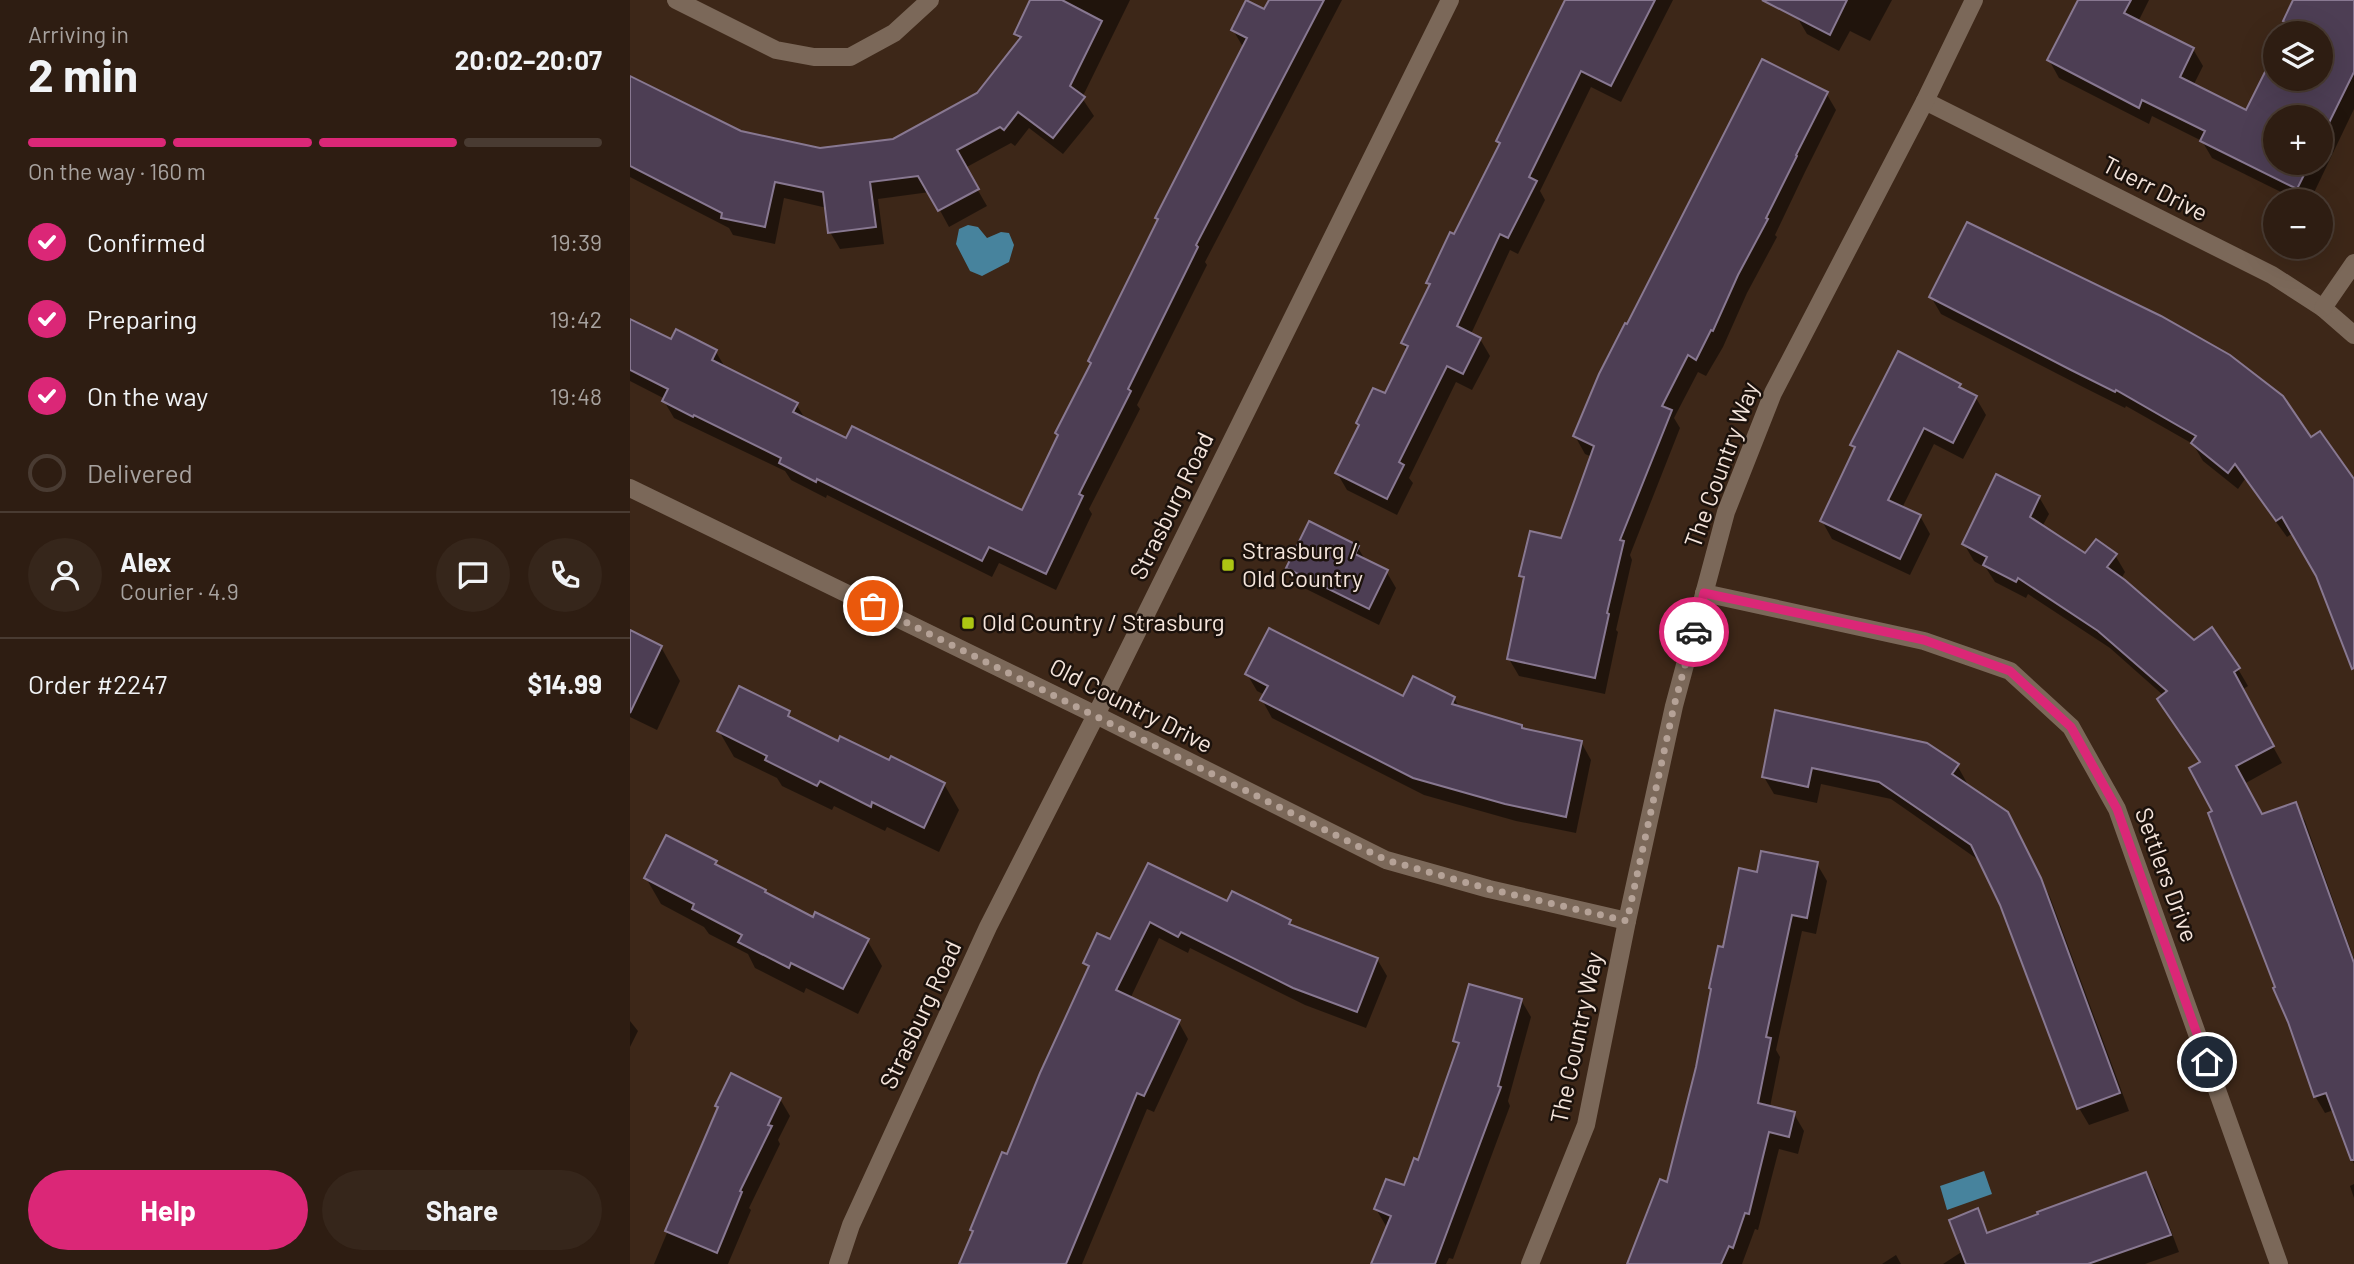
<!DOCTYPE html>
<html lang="en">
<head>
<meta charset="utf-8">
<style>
	body { margin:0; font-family:Barlow,sans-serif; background:#36261b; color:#f1f3f6; height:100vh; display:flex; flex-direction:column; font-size:26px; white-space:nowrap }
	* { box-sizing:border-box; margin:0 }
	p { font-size:23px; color:#a7a29f }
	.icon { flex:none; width:38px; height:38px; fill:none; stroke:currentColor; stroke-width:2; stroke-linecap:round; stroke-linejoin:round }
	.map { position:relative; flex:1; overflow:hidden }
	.side { display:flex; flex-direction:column; background:#2e1d12; width:630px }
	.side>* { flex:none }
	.buttons { position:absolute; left:1633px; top:21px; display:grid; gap:14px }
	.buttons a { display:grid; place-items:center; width:70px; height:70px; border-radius:50%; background:#2e1d12; box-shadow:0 7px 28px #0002,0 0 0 2px #493b32; font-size:35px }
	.pin { position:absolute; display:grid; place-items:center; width:60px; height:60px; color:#fff; margin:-30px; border:4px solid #fff; border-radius:50%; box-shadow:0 2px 7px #0007 }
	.courier { position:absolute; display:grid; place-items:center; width:70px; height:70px; margin:-35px; border:5px solid #db2777; border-radius:50%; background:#fff; color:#222; box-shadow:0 2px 9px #0007 }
	.overview em { font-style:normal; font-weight:700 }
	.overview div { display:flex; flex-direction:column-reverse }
	.overview { display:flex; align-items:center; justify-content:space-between; height:119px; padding:0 28px }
	h1 { font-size:46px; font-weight:700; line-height:52px }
	.bar { display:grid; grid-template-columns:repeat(4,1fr); gap:10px 7px; align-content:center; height:84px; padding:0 28px }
	.bar i { height:9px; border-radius:5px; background:#493b32 }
	.bar .selected { background:#db2777 }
	.bar p { grid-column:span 4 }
	.line { display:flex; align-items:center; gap:18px; padding:0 28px; border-top:2px solid #493b32 }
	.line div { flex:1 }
	.round { display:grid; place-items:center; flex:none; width:74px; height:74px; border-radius:37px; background:#36261b }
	ol { padding:0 28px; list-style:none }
	li { display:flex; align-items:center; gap:21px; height:77px }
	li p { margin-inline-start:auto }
	li .icon { padding:7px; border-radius:50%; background:#db2777; color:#fff; stroke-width:4 }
	li:last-child { color:#a7a29f }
	li i { width:38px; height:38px; border:4px solid #493b32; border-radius:50% }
	.button { display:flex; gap:14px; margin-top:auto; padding:14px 28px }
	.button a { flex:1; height:80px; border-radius:42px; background:#db2777; color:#fff; font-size:28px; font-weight:700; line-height:80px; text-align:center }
	.button a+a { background:#36261b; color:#f1f3f6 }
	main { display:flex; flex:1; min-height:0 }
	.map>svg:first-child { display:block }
</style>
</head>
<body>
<main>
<section class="side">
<div class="overview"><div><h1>2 min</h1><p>Arriving in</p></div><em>20:02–20:07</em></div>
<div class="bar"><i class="selected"></i><i class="selected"></i><i class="selected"></i><i></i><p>On the way · 160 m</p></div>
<ol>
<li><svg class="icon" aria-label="check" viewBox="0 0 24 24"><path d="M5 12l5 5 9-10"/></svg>Confirmed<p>19:39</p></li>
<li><svg class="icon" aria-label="check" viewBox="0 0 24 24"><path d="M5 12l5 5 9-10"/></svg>Preparing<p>19:42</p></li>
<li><svg class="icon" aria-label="check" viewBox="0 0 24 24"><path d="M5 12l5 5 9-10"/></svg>On the way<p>19:48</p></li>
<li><i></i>Delivered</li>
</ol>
<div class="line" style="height:126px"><a class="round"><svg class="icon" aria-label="person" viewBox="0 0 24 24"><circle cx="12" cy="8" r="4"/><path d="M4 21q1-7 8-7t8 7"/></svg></a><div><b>Alex</b><p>Courier · 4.9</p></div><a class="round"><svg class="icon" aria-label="chat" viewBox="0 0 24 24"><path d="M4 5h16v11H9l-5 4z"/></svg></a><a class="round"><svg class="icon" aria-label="phone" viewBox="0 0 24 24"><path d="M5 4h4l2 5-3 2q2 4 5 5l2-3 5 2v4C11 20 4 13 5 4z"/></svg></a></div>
<div class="line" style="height:91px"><div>Order #2247</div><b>$14.99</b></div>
<div class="button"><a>Help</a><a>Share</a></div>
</section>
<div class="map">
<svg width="1724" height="1264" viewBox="0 0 1724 1264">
	<rect width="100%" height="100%" fill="#3d2718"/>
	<g fill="#47839d">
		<polygon points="338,225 348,227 357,238 371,232 379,233 384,245 379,262 352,276 340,271 326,244 329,229"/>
		<polygon points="1354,1171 1362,1194 1317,1210 1310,1186"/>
	</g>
	<g fill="#0007" fill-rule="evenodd">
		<polygon points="402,0 500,0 452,98 464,116 433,154 399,128 385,146 381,143 335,168 357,206 319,227 300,192 248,199 254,244 210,249 200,232 197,208 154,198 145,244 103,235 99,228 0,177 0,79 110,133 190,150 263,141 348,94 390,41 386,34"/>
		<polygon points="641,0 712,0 575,262 577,265 507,405 510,409 459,509 462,514 426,590 369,563 362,577 197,495 196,498 161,480 155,471 44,418 34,401 35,399 0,381 0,321 42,342 86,352 96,369 166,404 176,420 217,441 393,513 462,365 460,361 529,221 527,218 613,47 603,30 635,12"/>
		<polygon points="938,0 1043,0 991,102 961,87 910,191 915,200 888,254 880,250 841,334 850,339 860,356 842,390 826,382 779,478 783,483 767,515 717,490 707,473 755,395 777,351 773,343 801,287 798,282 825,236 871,146 868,141"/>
		<polygon points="1163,0 1262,0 1240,41 1220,31 1209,51 1177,34 1167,17"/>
		<path d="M1450 0H1519L1508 22 1563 49 1573 66 1563 86 1617 112 1645 56V79H1690V33H1656L1659 28 1655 21 1665 0H1724V109L1680 201H1669L1582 158 1572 141 1522 116 1519 124 1429 78 1419 60ZM1645 117H1690V163H1645Z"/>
		<polygon points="1196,93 1206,110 1175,172 1145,235 1147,237 1117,293 1093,347 1076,376 1068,372 1044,418 1050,428 1000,555 1002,560 986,630 988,632 975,694 889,676 879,659 895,582 891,576 932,540 962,457 955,454 945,436 998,326"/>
		<polygon points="1301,297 1681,440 1724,482 1724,663 1688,576 1663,533 1657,537 1615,479 1608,489 1573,461 1563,444 1496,406 1495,408 1453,387 1311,314"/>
		<polygon points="1330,385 1334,391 1346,398 1356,415 1333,459 1304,444 1272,508 1290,516 1300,534 1280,575 1202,539 1192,521 1225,451 1222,445"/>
		<polygon points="1409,497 1419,514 1412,527 1456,556 1485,555 1495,572 1491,579 1564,642 1608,669 1618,686 1612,690 1652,763 1614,784 1632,816 1665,804 1675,821 1724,959 1724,1164 1704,1110 1695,1113 1685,1096 1571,763 1534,696 1480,648 1398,594 1396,598 1365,582 1356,568 1344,561 1334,544"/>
		<polygon points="728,548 736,561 756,571 766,588 749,625 668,585 658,568"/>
		<polygon points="0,632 31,647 50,681 27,730 0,717"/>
		<polygon points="617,674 773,698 824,698 830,709 891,726 893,730 951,742 961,760 946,833 886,821 794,795 642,718 632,700 635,695 627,691"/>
		<polygon points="1147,712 1327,765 1337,783 1336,785 1377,813 1420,897 1499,1111 1459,1125 1449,1108 1372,905 1350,861 1261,799 1191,784 1187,803 1144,794 1134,777"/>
		<polygon points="159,713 164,721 209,743 314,784 329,810 309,852 257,827 255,831 204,806 202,810 152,786 147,778 104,757 89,731"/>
		<polygon points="85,862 88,868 134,891 137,896 183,919 237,940 252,966 228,1014 176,988 174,993 125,968 118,954 79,934 74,927 31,904 16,878"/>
		<polygon points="1187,864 1197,881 1186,934 1172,931 1146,1050 1150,1057 1140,1107 1164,1114 1174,1131 1168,1154 1149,1149 1128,1230 1125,1229 1112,1264 998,1264 1038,1184 1094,949 1129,874"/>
		<polygon points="519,865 598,903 660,921 664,928 747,959 757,976 736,1028 675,1005 560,948 558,953 529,938 500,999 548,1021 558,1039 524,1112 517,1109 452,1264 330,1264 373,1154 378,1156 459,970 455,963 481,941"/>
		<polygon points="891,1000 901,1017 878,1101 880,1106 823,1259 819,1258 816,1264 744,1264 759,1227 756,1226 746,1209 775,1187 789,1162 829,1048 825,1041"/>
		<polygon points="0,1021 8,1031 0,1047"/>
		<polygon points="150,1099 160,1116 148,1140 150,1144 119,1208 121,1210 98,1264 24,1264 89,1109"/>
		<polygon points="1516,1174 1526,1191 1549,1252 1515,1264 1313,1264 1333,1251 1347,1211 1359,1234"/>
		<polygon points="1724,1184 1724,1198 1720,1186"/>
		<polygon points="1266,1255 1271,1264 1252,1264"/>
	</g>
	<g fill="#4d3e54" stroke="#887891" stroke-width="2">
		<polygon points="400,0 432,0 472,21 440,86 455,97 423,138 388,112 374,130 370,127 327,150 349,189 308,211 288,176 240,182 246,227 198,233 193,192 145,182 135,227 91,218 92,213 0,166 0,76 111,131 190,148 263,139 347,93 391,37 384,34"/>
		<polygon points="616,0 634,9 639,0 694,0 566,245 568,247 498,389 501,391 449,494 453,496 416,574 359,547 352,561 187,479 186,482 149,463 151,458 64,415 63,417 32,401 38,389 0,370 0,319 41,339 46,329 87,350 82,360 168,403 163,412 216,438 222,426 392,510 428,435 425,433 461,363 458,361 528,219 525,218 617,38 601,30"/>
		<polygon points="935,0 1025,0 981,86 951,71 899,177 907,181 878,238 870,234 827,326 851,338 833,374 817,366 769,462 774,465 757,499 705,473 729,425 726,423 743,388 755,393 778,346 771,343 800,284 796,283 820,232 824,234 870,143 866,141"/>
		<polygon points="1132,0 1217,0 1200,35"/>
		<polygon points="1448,0 1501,0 1494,13 1564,48 1550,77 1616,110 1645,52 1645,79 1690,79 1690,33 1654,33 1659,24 1653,21 1663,0 1724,0 1724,72 1690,141 1690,117 1645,117 1645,163 1680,163 1667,189 1570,141 1575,131 1512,100 1509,108 1417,60"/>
		<polygon points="1132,59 1198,92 1166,155 1167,156 1136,218 1138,219 1108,275 1083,331 1081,330 1066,360 1058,355 1032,406 1042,410 990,540 994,541 977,613 979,614 965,678 877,659 894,577 889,576 900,531 931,538 964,446 943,436 969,374 995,323 997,324"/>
		<polygon points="1337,222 1531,316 1600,355 1653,396 1681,437 1690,431 1724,479 1724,668 1722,669 1686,576 1652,517 1646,521 1605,464 1598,473 1561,443 1566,436 1486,390 1485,392 1441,370 1299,297"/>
		<polygon points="1268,351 1331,384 1329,387 1347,396 1323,443 1294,428 1258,500 1291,515 1270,559 1190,521 1225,447 1220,445"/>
		<polygon points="1366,474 1410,496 1400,517 1455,553 1466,539 1487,554 1477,567 1495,580 1564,640 1582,627 1610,668 1604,672 1644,746 1606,766 1632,814 1666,802 1724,963 1724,1160 1721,1160 1696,1093 1684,1097 1658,1022 1643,988 1645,987 1578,813 1582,811 1559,768 1570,762 1527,699 1537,691 1468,631 1388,578 1386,582 1353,565 1357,557 1332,544"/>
		<polygon points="679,521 729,546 725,554 758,570 739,609 656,568"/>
		<polygon points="639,628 773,696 783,676 825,697 822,704 892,725 892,728 952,741 936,817 875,804 783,778 630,700 638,686 615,674"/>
		<polygon points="0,630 32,646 0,713"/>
		<polygon points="109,686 160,711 158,716 208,741 210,736 259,760 261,756 315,783 294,828 242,802 241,807 190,781 187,786 135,760 137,756 87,731"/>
		<polygon points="1145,710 1297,743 1329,764 1322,774 1378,812 1411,878 1490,1093 1447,1109 1370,905 1341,845 1249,782 1182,768 1178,787 1132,777"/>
		<polygon points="36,835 87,861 85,864 136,890 135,892 183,917 185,912 239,939 213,989 161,963 159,968 108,942 112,935 62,909 64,904 14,878"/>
		<polygon points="1131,851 1188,862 1177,918 1162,915 1136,1037 1141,1038 1128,1103 1165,1112 1159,1137 1139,1132 1119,1214 1115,1213 1103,1248 1099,1246 1091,1264 997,1264 1030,1179 1037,1182 1066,1067 1081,989 1079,988 1088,946 1093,947 1109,868 1127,872"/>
		<polygon points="518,863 597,901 602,891 661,920 659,924 748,958 727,1012 663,988 551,932 548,937 520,922 486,990 550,1020 514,1096 507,1093 436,1264 329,1264 343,1231 340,1230 372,1152 377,1154 410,1073 459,966 453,963 467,933 480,939"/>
		<polygon points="839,984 892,999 868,1086 871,1087 805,1264 741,1264 761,1216 744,1209 756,1179 774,1185 784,1158 788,1160 829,1043 823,1041"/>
		<polygon points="101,1073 151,1098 138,1125 142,1126 110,1191 112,1192 87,1253 35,1231 88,1107 85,1106"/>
		<polygon points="1516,1172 1541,1235 1458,1264 1336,1264 1319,1220 1348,1208 1357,1233 1408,1214 1407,1212"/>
	</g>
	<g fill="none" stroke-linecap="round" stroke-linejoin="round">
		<g stroke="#7b6859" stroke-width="18">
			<polyline points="46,0 146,50 184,57 220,57 264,33 300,0"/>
			<polyline points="1295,101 1642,275 1693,308 1724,335"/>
			<polyline points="1693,308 1724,263"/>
			<polyline points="0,488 466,715 756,860 859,889 997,921"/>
			<polyline points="1074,593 1294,641 1380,671 1441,727 1487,809 1649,1264"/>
			<polyline points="900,1264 956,1125 997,921 1044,706 1096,512 1143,393 1295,101 1344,0"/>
		</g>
		<polyline stroke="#7b6859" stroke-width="18" points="208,1264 221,1225 358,927 466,715 820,0"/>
	</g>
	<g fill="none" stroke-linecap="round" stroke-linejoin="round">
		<polyline stroke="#b5a297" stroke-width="7" stroke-dasharray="0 12.6" points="243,606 756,860 859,889 997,921 1044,706 1064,632"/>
		<polyline stroke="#db2777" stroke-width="9" points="1064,632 1074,593 1294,640 1380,671 1441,727 1487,809 1577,1062"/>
	</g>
	<g fill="#acc613" stroke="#1c120c" stroke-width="2.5">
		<rect x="591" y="558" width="14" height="14" rx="3.5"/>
		<rect x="331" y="616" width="14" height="14" rx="3.5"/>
	</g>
	<g text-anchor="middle" stroke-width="5" stroke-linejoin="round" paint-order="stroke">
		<g font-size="24" fill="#f5e5dc" stroke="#1c120c">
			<text transform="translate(1525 189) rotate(27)" y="8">Tuerr Drive</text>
			<text transform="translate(1092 465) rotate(-70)" y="8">The Country Way</text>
			<text transform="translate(542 506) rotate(-64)" y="8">Strasburg Road</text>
			<text transform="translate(501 706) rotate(27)" y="8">Old Country Drive</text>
			<text transform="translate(1536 875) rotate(70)" y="8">Settlers Drive</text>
			<text transform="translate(291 1015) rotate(-65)" y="8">Strasburg Road</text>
			<text transform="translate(947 1038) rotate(-78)" y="8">The Country Way</text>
		</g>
		<g font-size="24" fill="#f5e5dc" stroke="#1c120c" text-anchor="start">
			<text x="612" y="559">Strasburg /<tspan x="612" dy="28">Old Country</tspan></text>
			<text x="352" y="631">Old Country / Strasburg</text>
		</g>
	</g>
</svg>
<div class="buttons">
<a><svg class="icon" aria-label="layers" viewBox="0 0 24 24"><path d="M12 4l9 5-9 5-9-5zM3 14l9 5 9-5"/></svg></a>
<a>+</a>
<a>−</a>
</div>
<div class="pin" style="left:243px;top:606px;background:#ea580c"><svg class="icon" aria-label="bag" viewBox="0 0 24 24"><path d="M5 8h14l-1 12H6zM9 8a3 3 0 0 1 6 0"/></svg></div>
<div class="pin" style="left:1577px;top:1062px;background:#1f2937"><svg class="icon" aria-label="home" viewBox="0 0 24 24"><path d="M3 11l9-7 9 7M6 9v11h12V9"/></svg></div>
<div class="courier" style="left:1064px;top:632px"><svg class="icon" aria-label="car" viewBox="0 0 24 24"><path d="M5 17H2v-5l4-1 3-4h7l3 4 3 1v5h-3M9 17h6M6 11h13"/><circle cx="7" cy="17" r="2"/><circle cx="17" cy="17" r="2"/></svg></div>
</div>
</main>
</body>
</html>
